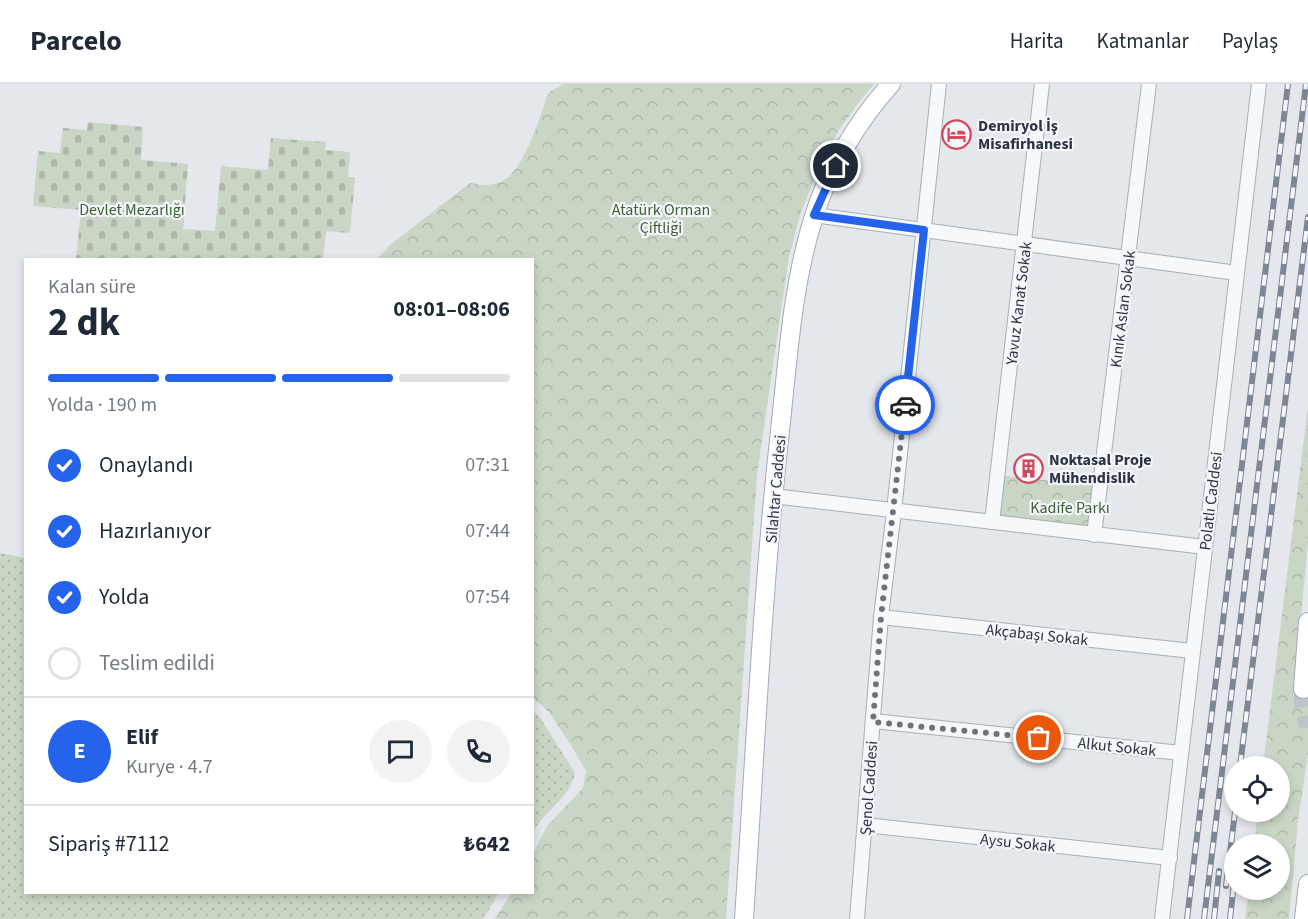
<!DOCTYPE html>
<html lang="tr">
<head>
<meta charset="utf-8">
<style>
	body { margin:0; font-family:"Source Sans 3",sans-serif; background:#f2f2f3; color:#1f2937; height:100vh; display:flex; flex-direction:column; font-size:22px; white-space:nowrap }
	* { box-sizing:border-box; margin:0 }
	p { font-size:20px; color:#747a83 }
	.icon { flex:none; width:33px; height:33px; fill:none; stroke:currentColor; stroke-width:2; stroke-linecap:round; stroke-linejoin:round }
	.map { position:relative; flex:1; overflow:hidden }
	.sheet { position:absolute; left:24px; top:174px; width:510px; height:636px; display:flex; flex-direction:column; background:#fff; border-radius:0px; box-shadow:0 3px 9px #0003 }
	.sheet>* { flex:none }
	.buttons { position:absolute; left:1224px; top:672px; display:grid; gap:12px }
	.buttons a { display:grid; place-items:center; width:66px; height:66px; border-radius:50%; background:#fff; box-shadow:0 3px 9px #0003; font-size:30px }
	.pin { position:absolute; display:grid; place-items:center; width:51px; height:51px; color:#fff; margin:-26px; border:3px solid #fff; border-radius:50%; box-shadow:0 2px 6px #0007 }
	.courier { position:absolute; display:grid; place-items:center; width:60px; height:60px; margin:-30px; border:4px solid #2563eb; border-radius:50%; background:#fff; color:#222; box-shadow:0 2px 8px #0007 }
	.summary em { font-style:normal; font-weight:700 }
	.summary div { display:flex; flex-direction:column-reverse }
	.summary { display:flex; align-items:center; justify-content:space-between; height:102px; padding:0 24px }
	h1 { font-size:39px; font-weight:700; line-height:45px }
	.bar { display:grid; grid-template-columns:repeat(4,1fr); gap:9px 6px; align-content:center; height:72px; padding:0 24px }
	.bar i { height:8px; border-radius:4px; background:#e0e1e3 }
	.bar .current { background:#2563eb }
	.bar p { grid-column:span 4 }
	.line { display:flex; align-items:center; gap:15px; padding:0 24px; border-top:2px solid #e0e1e3 }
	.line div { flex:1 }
	.round { display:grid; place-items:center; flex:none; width:63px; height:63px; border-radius:32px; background:#f2f2f3 }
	ol { padding:0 24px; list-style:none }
	li { display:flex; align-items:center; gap:18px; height:66px }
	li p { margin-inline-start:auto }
	li .icon { padding:6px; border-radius:50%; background:#2563eb; color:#fff; stroke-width:4 }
	li:last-child { color:#747a83 }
	li i { width:33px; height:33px; border:3px solid #e0e1e3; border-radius:50% }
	header { display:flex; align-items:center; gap:36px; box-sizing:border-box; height:84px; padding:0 30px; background:#fff; border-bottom:2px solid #e0e1e3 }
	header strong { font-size:28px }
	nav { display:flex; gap:33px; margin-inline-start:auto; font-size:21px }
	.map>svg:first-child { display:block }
</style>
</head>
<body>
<header>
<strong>Parcelo</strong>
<nav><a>Harita</a><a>Katmanlar</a><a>Paylaş</a></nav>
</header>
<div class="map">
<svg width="1308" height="835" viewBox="0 0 1308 835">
	<defs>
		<pattern id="grass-dots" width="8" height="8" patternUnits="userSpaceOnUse" patternTransform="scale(1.5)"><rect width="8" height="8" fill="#c9d6c5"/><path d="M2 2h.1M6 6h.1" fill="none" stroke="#adb8ab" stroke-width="1.8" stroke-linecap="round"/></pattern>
		<pattern id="forest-crowns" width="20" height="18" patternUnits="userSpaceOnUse" patternTransform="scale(1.5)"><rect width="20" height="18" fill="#c9d6c5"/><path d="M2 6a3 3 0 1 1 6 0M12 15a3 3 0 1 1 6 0" fill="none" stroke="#adb8ab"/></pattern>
		<pattern id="cemetery-stones" width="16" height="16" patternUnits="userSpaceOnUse" patternTransform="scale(1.5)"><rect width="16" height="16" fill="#c9d6c5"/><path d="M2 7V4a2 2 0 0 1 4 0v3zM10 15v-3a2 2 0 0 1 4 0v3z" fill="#adb8ab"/></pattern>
	</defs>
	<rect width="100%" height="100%" fill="#e4e7ec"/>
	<g fill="url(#grass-dots)">
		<polygon points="0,469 25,474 26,808 499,809 483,835 0,835"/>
		<path d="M533 627 541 635 575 689C571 713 544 727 533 748Z"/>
	</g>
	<g fill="url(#forest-crowns)">
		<path d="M563 0H874L863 13 838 47 818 87 801 128 789 172 757 391 726 835H495L511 809 532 808 533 770 547 742 583 704 586 687 572 663 549 628 533 614 532 176 377 175 390 161 470 99C505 107 515 90 529 61 537 44 542 27 548 9Z"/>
		<polygon points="1308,323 1308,459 1295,593 1308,604 1308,670 1298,737 1289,835 1245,835 1249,806 1280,806 1280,760 1254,760 1258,728 1280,728 1280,682 1263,682"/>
		<polygon points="998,391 1100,402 1094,451 992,438"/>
	</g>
	<polygon fill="url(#cemetery-stones)" points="88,38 143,43 141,76 188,80 183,145 215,147 221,82 268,86 271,54 326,58 325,66 350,68 348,93 355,94 350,149 326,147 323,175 76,175 81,126 33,122 38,67 60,69 63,44 87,46"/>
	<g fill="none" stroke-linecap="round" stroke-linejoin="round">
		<polyline stroke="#bfc3cb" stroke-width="18" stroke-dasharray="18 9" stroke-linecap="butt" points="1303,605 1303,621 1308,643"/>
		<defs>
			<g id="minor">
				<polyline points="814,131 1237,189"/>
				<polyline points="773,412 1205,463"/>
				<polyline points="992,438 1042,0"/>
				<polyline points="1094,451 1149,0"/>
				<polyline points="881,533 1192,567"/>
				<polyline points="873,637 1181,669"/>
				<polyline points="865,741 1170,774"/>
				<polyline points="857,835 881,533 894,427 939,0"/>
				<polyline points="1162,835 1259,0"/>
			</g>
			<g id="major">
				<polyline points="1303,605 1308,538"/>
				<path d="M744 835C755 672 762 509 780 347 788 275 792 201 814 132 828 86 859 35 891 0"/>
				<polyline points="1304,835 1308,800"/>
			</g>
		</defs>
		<use href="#minor" stroke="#a9aeb7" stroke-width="16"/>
		<use href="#major" stroke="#a3abb8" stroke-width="20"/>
		<use href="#minor" stroke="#f7f8fa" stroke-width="14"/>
		<use href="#major" stroke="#fff" stroke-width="18"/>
		<defs>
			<g id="rail">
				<polyline points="1240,682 1308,133"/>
				<polyline points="1226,802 1235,728"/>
				<polyline points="1187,835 1288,0"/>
				<polyline points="1204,835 1306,0"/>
				<polyline points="1214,835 1219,787"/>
				<polyline points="1230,835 1234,799"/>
			</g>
		</defs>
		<use href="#rail" stroke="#7d8696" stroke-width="6"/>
		<use href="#rail" stroke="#f4f6f9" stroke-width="4" stroke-dasharray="11" stroke-linecap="butt"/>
	</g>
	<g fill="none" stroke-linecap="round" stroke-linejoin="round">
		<polyline stroke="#6c737f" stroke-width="6" stroke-dasharray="0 10.8" points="905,321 881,533 873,638 1039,654"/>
		<polyline stroke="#2563eb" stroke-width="8" points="836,82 814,131 924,146 905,321"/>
	</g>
	<defs>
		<symbol id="hotel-ring" viewBox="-11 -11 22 22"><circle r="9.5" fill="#f4f6f9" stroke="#d1495b" stroke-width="1.5"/><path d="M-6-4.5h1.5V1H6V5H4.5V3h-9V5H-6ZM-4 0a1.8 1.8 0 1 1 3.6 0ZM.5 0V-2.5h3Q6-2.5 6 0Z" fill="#d1495b"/></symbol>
		<symbol id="building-ring" viewBox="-11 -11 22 22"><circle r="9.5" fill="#f4f6f9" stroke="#d1495b" stroke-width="1.5"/><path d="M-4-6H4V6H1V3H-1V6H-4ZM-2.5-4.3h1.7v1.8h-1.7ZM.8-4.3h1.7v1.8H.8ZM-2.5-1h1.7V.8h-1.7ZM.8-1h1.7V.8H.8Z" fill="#d1495b"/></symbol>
	</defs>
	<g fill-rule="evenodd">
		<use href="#hotel-ring" x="940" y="34" width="33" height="33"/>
		<use href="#building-ring" x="1012" y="368" width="33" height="33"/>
	</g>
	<g text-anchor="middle" stroke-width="4.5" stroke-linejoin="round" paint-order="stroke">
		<g font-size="16" font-weight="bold" fill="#2b3445" stroke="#f4f6f9" text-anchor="start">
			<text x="978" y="47">Demiryol İş<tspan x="978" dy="18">Misafirhanesi</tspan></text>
			<text x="1049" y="381">Noktasal Proje<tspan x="1049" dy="18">Mühendislik</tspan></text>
		</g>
		<g font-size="16" fill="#3f6138" stroke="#f4f6f9">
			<text x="132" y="131">Devlet Mezarlığı</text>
			<text x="661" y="131">Atatürk Orman<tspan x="661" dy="18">Çiftliği</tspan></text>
			<text x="1070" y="429">Kadife Parkı</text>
		</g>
		<g font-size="16" fill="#2b3445" stroke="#f4f6f9">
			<text transform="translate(1018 219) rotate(-83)" y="6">Yavuz Kanat Sokak</text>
			<text transform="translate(1122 225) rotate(-83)" y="6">Kınık Aslan Sokak</text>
			<text transform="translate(775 405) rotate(-85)" y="6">Silahtar Caddesi</text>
			<text transform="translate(1210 417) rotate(-83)" y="6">Polatlı Caddesi</text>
			<text transform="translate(1037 550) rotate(6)" y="6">Akçabaşı Sokak</text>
			<text transform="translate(1117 662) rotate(6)" y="6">Alkut Sokak</text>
			<text transform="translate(868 704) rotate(-86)" y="6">Şenol Caddesi</text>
			<text transform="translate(1018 758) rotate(6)" y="6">Aysu Sokak</text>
		</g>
	</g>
</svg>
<div class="buttons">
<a><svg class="icon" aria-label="locate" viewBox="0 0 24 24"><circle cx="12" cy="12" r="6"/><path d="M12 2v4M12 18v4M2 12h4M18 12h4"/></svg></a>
<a><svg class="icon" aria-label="layers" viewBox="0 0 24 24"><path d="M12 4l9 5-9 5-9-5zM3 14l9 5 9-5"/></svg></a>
</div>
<div class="pin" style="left:1039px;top:654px;background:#ea580c"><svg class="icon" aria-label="bag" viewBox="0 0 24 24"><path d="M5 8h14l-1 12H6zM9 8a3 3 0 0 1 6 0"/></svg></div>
<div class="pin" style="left:836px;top:82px;background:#1f2937"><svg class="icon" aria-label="home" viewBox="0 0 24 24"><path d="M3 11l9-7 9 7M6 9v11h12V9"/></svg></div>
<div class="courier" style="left:905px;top:321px"><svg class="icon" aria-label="car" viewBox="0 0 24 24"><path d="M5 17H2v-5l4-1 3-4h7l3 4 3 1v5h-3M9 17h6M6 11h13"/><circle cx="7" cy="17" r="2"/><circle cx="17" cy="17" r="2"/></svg></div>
<section class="sheet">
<div class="summary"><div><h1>2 dk</h1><p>Kalan süre</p></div><em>08:01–08:06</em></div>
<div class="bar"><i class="current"></i><i class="current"></i><i class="current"></i><i></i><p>Yolda · 190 m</p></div>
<ol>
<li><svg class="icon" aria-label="check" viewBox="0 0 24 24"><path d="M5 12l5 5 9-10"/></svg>Onaylandı<p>07:31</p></li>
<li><svg class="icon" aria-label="check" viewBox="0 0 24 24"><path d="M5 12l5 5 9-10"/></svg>Hazırlanıyor<p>07:44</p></li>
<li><svg class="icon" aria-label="check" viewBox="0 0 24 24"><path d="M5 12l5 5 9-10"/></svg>Yolda<p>07:54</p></li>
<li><i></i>Teslim edildi</li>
</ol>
<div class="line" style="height:108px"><b class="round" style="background:#2563eb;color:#fff">E</b><div><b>Elif</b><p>Kurye · 4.7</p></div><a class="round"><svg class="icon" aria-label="chat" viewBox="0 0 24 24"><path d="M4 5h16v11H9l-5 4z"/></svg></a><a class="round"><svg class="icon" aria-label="phone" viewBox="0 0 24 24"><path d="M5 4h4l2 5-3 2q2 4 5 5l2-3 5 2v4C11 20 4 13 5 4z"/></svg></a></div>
<div class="line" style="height:78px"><div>Sipariş #7112</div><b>₺642</b></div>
</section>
</div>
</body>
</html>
